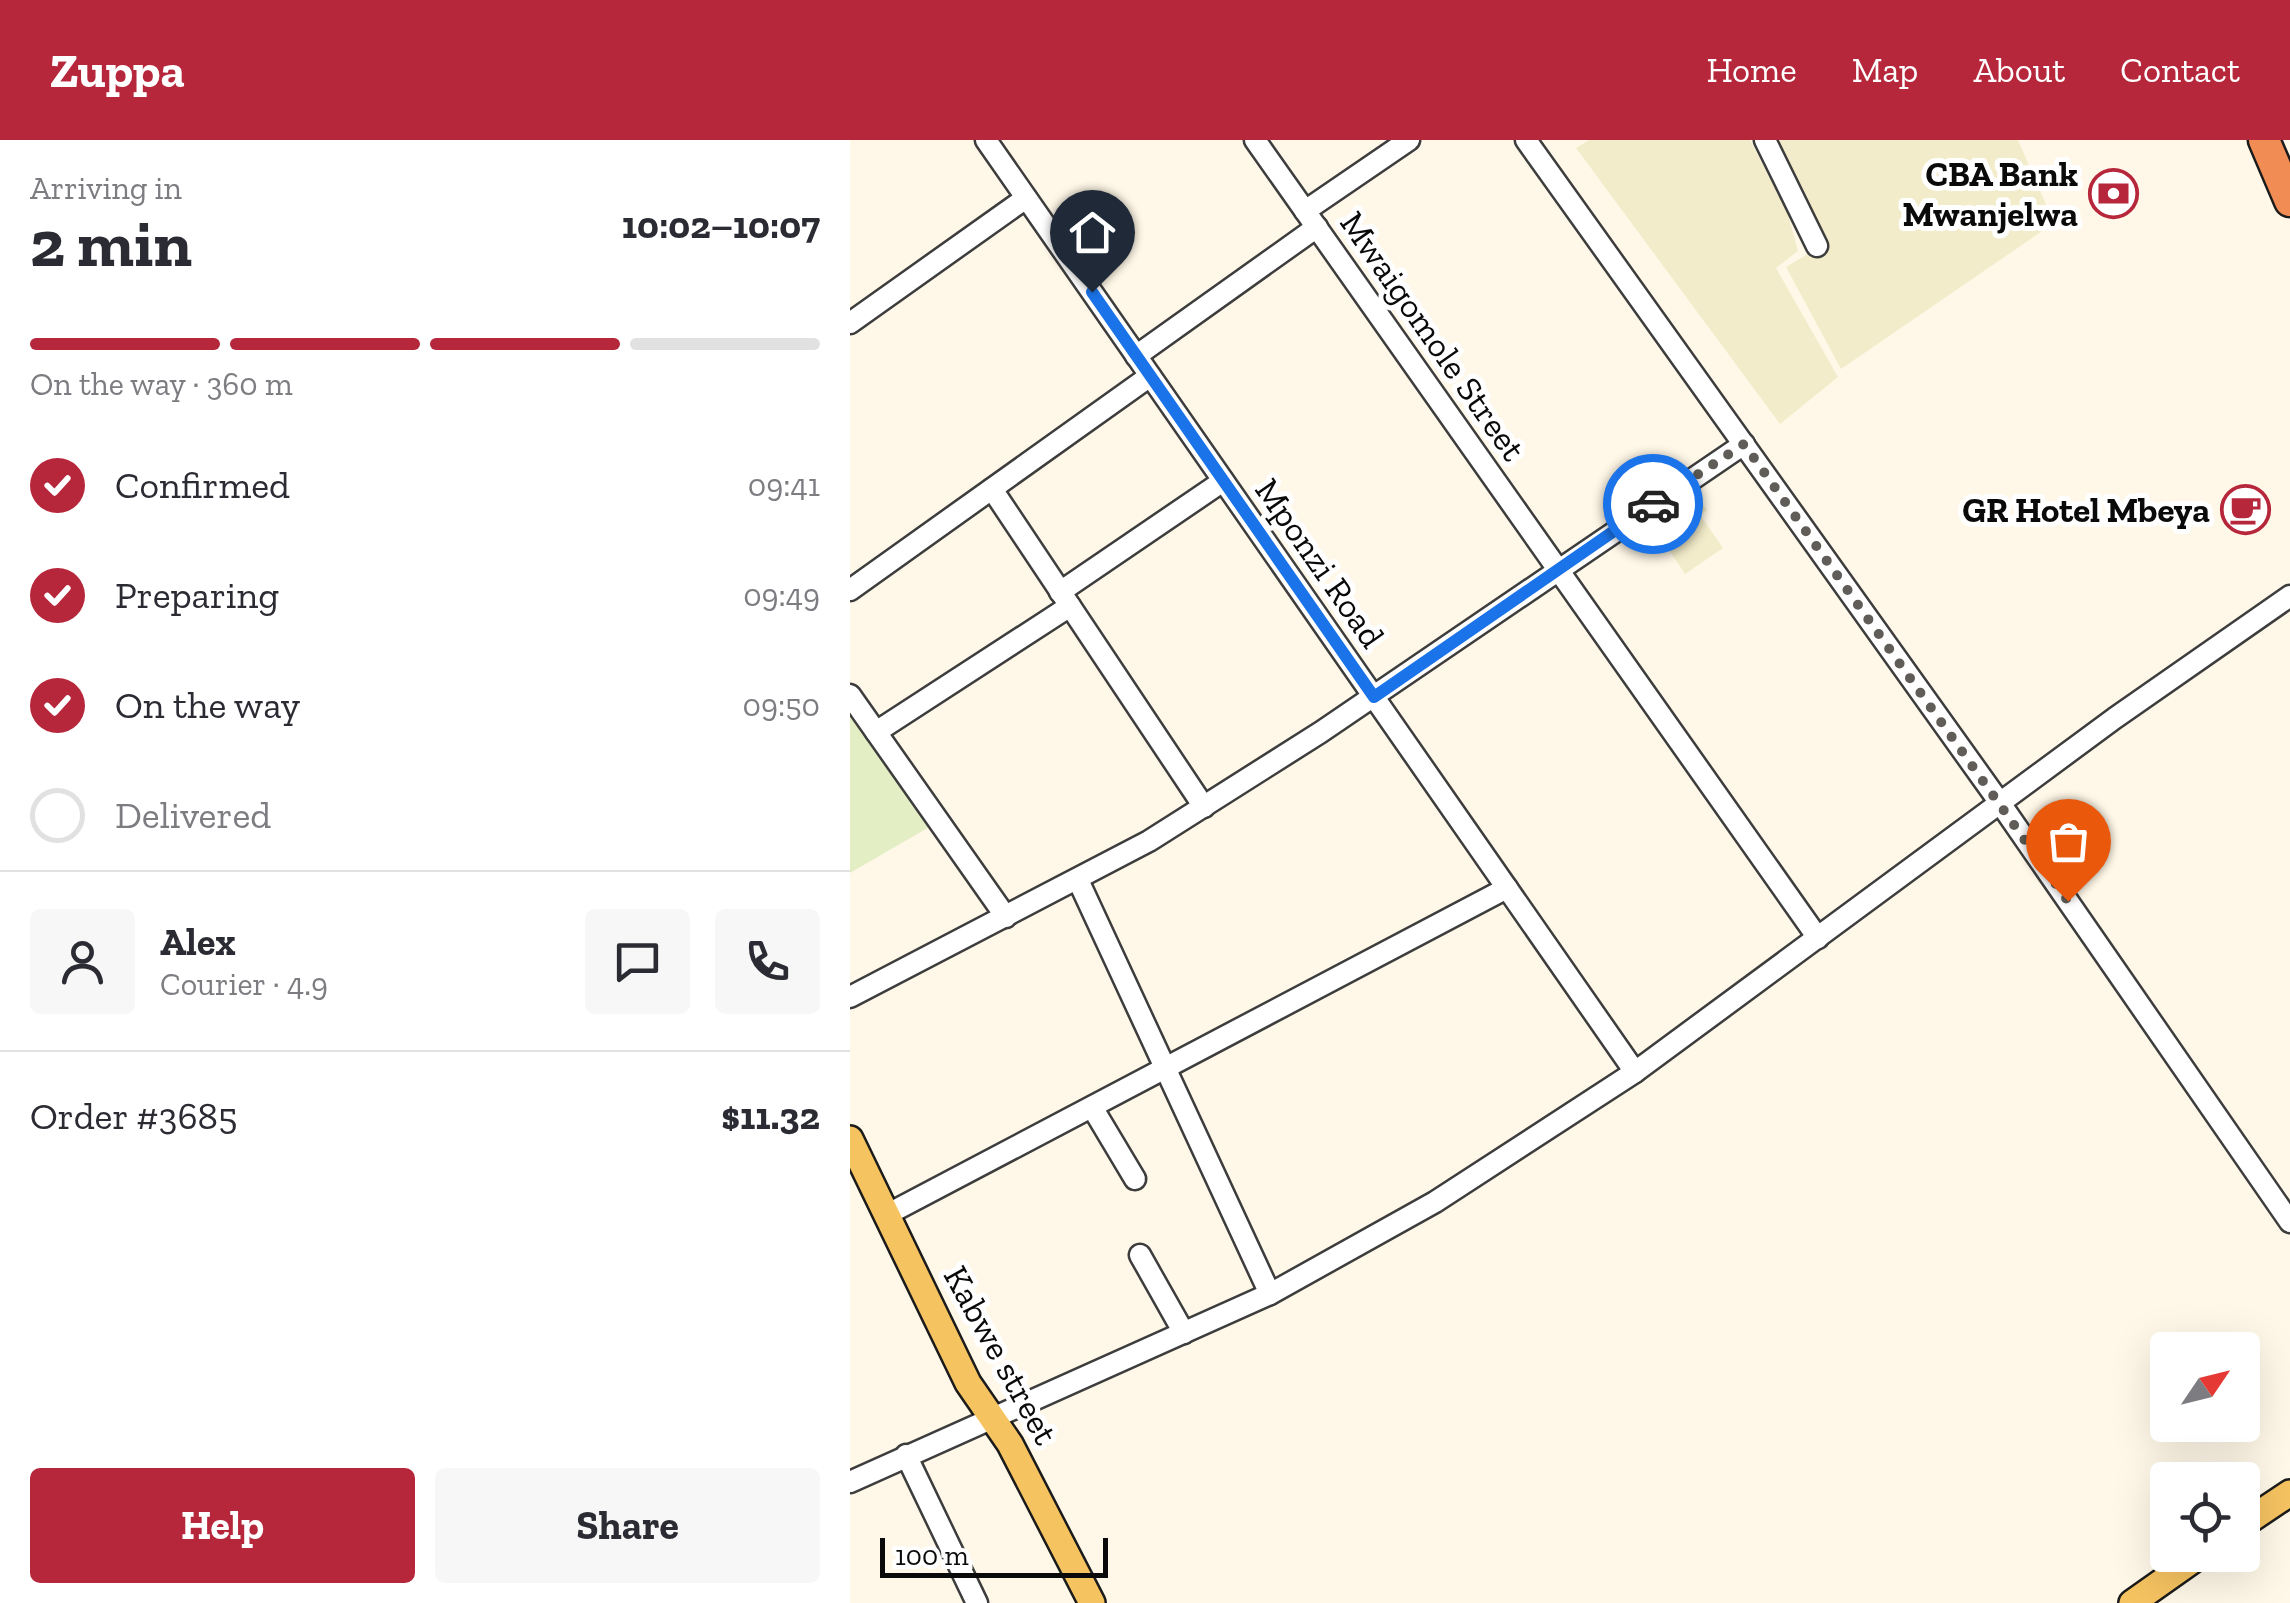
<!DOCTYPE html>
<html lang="en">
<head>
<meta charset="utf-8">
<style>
	body { margin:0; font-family:"Zilla Slab",serif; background:#f7f7f7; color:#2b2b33; height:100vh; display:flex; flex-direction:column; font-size:38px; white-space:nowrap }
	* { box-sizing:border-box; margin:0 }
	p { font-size:32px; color:#7c7c81 }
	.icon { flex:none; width:55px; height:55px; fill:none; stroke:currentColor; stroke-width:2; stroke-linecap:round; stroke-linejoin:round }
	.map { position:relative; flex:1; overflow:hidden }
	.panel { display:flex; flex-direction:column; background:#fff; width:850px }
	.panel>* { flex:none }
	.needle { width:65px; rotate:55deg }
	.fabs { position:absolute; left:1300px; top:1192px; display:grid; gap:20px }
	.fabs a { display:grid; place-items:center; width:110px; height:110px; border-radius:10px; background:#fff; box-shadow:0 10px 40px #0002; font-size:50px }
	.scale { position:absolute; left:30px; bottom:25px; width:228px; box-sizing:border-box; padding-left:10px; border:5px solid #0a0a0a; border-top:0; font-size:28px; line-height:35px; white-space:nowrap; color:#0a0a0a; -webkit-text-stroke:8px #fff; paint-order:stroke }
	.pin { position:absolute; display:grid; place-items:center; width:85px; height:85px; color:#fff; margin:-102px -42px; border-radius:50% 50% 50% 0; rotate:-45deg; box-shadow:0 0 10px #0007 }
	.pin .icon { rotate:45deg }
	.courier { position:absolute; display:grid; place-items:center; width:100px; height:100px; margin:-50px; border:8px solid #1a73e8; border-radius:50%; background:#fff; color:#222; box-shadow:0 2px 12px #0007 }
	.overview em { font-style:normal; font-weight:700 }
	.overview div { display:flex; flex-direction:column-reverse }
	.overview { display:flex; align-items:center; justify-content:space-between; height:170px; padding:0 30px }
	h1 { font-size:65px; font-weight:700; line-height:75px }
	.bar { display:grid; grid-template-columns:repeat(4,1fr); gap:15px 10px; align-content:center; height:120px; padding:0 30px }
	.bar i { height:12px; border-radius:8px; background:#e1e1e2 }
	.bar .active { background:#b6273b }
	.bar p { grid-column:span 4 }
	.line { display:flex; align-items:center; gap:25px; padding:0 30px; border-top:2px solid #e1e1e2 }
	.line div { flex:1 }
	.round { display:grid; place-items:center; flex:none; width:105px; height:105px; border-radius:10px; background:#f7f7f7 }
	ol { padding:0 30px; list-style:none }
	li { display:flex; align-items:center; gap:30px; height:110px }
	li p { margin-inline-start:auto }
	li .icon { padding:10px; border-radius:50%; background:#b6273b; color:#fff; stroke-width:4 }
	li:last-child { color:#7c7c81 }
	li i { width:55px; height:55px; border:5px solid #e1e1e2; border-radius:50% }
	.cta { display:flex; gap:20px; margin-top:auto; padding:20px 30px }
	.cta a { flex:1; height:115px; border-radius:10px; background:#b6273b; color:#fff; font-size:40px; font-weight:700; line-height:115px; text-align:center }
	.cta a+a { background:#f7f7f7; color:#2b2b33 }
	header { display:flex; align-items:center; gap:60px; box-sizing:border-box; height:140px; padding:0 50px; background:#b6273b; color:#fff }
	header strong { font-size:48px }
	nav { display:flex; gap:55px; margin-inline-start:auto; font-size:35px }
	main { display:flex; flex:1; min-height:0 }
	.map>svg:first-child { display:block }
</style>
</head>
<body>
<header>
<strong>Zuppa</strong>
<nav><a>Home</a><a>Map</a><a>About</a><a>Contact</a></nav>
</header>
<main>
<section class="panel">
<div class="overview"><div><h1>2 min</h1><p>Arriving in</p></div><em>10:02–10:07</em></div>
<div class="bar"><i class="active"></i><i class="active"></i><i class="active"></i><i></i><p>On the way · 360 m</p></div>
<ol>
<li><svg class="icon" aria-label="check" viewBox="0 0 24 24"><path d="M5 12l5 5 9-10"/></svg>Confirmed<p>09:41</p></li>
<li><svg class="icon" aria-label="check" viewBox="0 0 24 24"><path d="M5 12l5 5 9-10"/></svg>Preparing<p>09:49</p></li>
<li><svg class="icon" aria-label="check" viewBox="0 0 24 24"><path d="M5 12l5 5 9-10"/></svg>On the way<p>09:50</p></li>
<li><i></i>Delivered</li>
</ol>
<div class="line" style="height:180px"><a class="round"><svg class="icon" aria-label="person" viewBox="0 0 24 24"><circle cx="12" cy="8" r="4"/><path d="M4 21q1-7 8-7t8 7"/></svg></a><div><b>Alex</b><p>Courier · 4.9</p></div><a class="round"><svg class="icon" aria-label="chat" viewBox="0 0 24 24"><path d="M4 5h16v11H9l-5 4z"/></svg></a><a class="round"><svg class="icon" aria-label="phone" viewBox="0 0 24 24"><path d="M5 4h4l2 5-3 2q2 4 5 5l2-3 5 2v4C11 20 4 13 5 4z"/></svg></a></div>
<div class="line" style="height:130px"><div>Order #3685</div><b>$11.32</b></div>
<div class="cta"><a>Help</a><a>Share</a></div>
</section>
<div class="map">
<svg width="1440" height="1463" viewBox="0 0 1440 1463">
	<rect width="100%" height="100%" fill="#fff8e8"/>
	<g fill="#f3ecca">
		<polygon points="739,0 900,0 938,74 948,111 926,128 988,237 930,284 726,8"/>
		<polygon points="931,0 1168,0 1204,83 991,229 936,127 971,106 961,66 926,2"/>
		<polygon points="852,363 857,370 850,375 873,408 835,434 808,393"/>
	</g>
	<polygon fill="#e4eec5" points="0,571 81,686 0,733"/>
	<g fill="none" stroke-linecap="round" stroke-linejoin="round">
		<defs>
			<g id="minor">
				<polyline points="136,0 785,932"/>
				<polyline points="405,0 968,798"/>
				<polyline points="676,0 1150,663 1440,1082"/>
				<polyline points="915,0 967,106"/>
				<polyline points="455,71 559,0"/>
				<polyline points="0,183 176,58"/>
				<polyline points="286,216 467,87"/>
				<polyline points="142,349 354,667"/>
				<polyline points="0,450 300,236"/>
				<polyline points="210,452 373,341"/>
				<polyline points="0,555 156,777"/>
				<polyline points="26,592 220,466"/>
				<polyline points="228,740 420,1154"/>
				<polyline points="0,857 299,701 471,592 894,304"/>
				<polyline points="242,967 285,1039"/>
				<polyline points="38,1074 657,748"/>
				<polyline points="290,1115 334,1193"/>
				<polyline points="56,1315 127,1463"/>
				<polyline points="0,1342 420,1154 585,1062 785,932 1265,578 1440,456"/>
			</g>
			<g id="major">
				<polyline points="0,999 118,1243 160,1304 242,1463"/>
				<polyline points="1392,1385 1440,1353"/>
				<polyline points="1282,1463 1350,1415"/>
			</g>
			<polyline id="highway" points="1414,0 1440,61"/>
		</defs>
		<use href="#minor" stroke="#3d3d3d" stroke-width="25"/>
		<use href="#major" stroke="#1b1b1b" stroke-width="30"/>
		<use href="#highway" stroke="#1b1b1b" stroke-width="35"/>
		<use href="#minor" stroke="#fff" stroke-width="20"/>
		<use href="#major" stroke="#f6c361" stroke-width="25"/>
		<use href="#highway" stroke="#f18d54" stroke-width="30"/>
	</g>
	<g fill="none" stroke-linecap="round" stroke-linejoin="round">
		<polyline stroke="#605d58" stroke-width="10" stroke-dasharray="0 18" points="803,364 894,304 1218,761"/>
		<polyline stroke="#1a73e8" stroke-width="12" points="242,152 524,557 803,364"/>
	</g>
	<defs>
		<symbol id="bank-ring" viewBox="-11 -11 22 22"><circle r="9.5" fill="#fff" stroke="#b6273b" stroke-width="1.5"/><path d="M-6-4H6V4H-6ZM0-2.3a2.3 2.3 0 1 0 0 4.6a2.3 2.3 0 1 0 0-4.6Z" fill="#b6273b"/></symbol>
		<symbol id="cafe-ring" viewBox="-11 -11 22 22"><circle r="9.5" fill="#fff" stroke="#b6273b" stroke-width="1.5"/><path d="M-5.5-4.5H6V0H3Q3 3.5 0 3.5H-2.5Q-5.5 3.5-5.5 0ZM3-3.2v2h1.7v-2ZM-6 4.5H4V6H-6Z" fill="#b6273b"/></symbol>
	</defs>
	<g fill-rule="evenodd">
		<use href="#bank-ring" x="1236" y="26" width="55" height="55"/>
		<use href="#cafe-ring" x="1368" y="342" width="55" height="55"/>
	</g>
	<g text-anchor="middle" stroke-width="10" stroke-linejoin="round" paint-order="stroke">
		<g font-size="35" font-weight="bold" fill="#0a0a0a" stroke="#fff" text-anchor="end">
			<text x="1228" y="46">CBA Bank<tspan x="1228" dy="40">Mwanjelwa</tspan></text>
			<text x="1360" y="382">GR Hotel Mbeya</text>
		</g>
		<g font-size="35" fill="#0a0a0a" stroke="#fff">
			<text transform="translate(583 196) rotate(55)" y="12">Mwaigomole Street</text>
			<text transform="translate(470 423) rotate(55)" y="12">Mponzi Road</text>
			<text transform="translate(151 1215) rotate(61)" y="12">Kabwe street</text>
		</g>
	</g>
</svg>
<div class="fabs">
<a><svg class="needle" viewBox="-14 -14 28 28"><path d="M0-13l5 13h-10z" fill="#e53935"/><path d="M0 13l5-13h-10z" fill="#7c7c81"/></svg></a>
<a><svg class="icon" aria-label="locate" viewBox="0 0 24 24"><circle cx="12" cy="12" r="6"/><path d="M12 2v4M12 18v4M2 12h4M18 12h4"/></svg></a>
</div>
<div class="scale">100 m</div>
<div class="pin" style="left:1218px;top:761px;background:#ea580c"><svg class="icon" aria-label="bag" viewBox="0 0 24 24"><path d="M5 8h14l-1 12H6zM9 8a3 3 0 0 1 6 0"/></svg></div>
<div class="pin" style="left:242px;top:152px;background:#1f2937"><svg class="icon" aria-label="home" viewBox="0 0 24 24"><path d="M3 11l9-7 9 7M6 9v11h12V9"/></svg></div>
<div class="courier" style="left:803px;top:364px"><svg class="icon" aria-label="car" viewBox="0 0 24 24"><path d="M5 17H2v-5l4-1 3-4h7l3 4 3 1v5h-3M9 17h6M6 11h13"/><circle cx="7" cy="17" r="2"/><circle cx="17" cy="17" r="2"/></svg></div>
</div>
</main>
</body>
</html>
